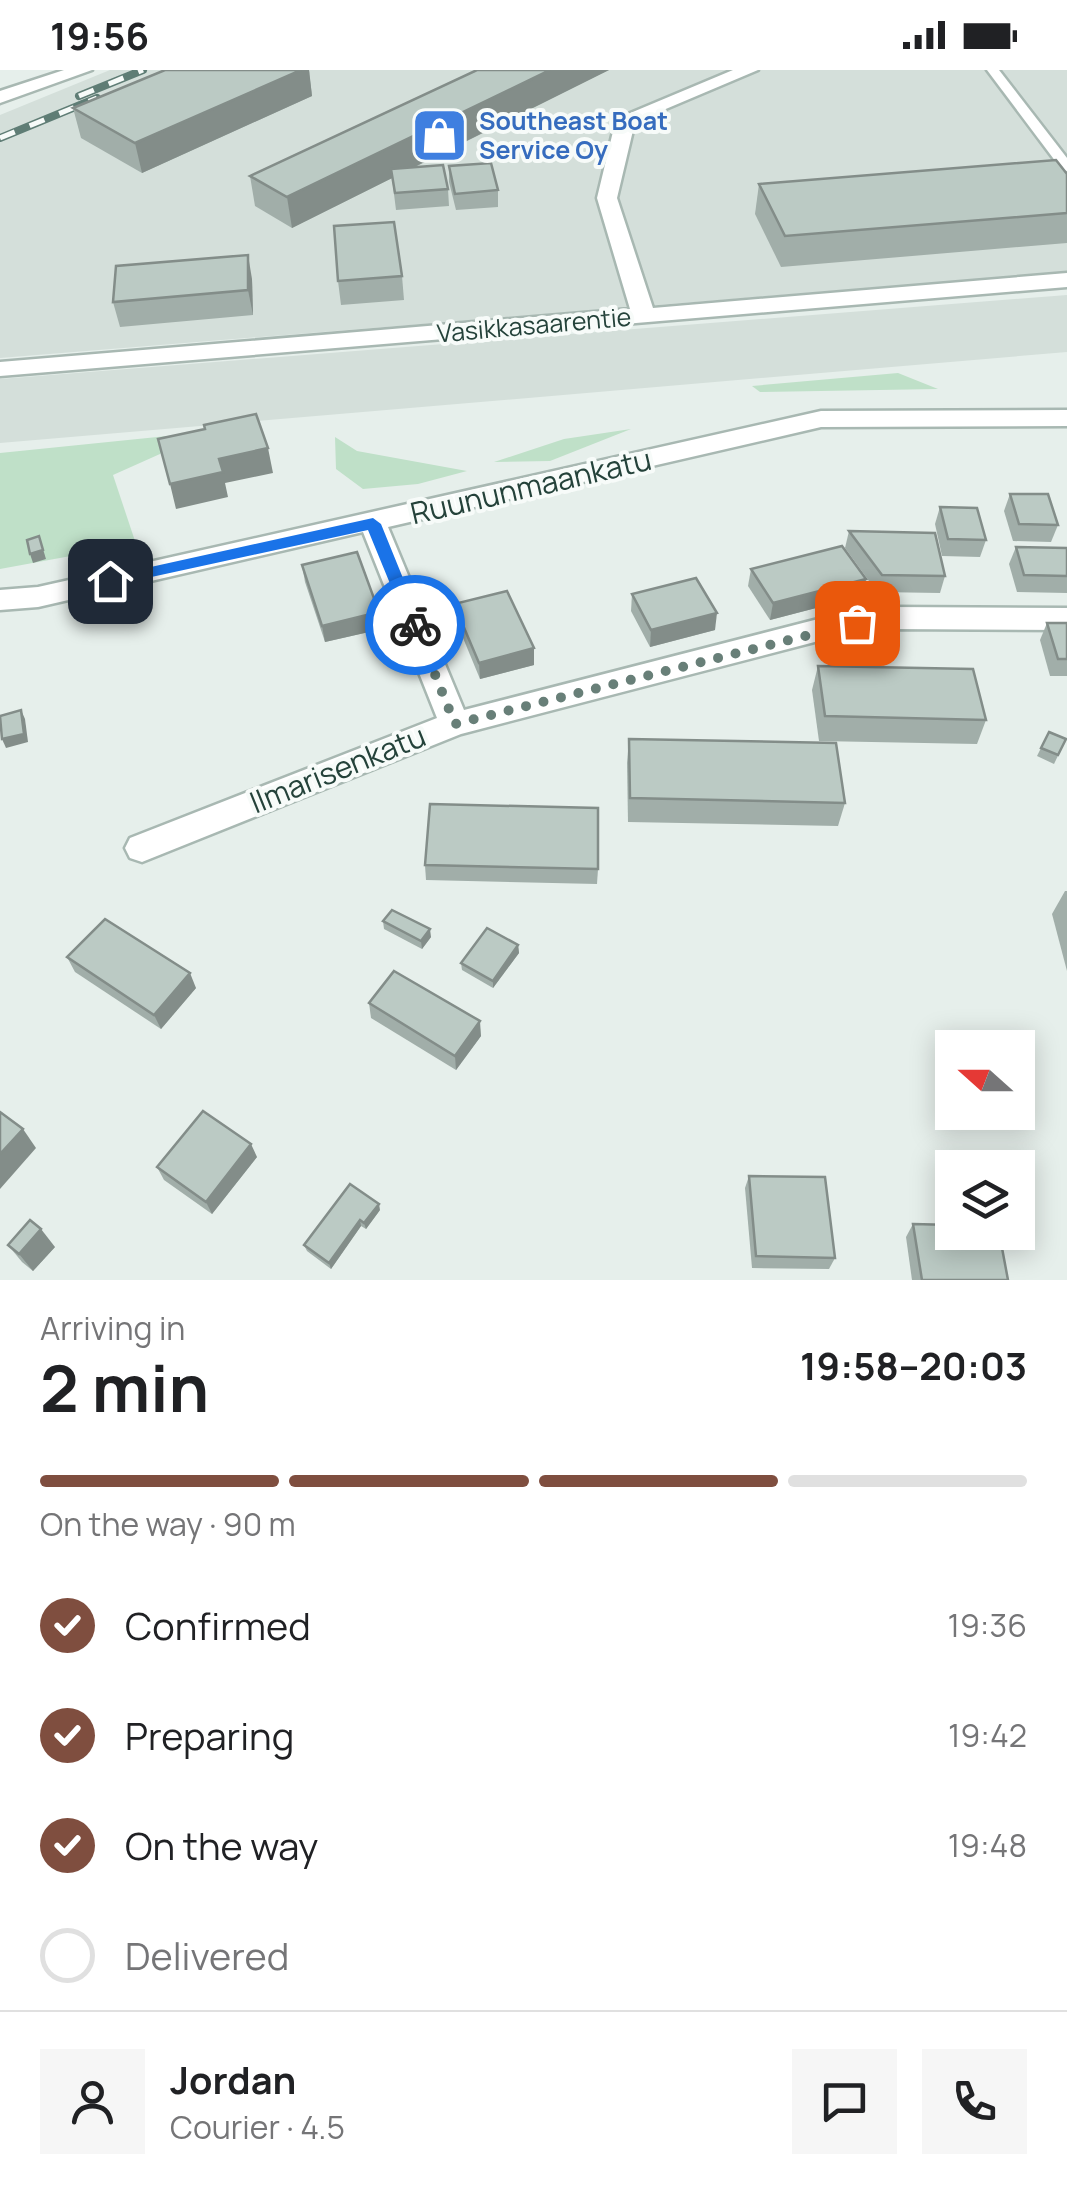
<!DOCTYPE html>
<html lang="en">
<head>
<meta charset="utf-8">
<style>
	body { margin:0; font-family:Manrope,sans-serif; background:#f6f6f6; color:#202124; height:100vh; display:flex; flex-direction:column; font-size:38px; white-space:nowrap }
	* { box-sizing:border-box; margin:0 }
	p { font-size:32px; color:#757577 }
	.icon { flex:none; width:55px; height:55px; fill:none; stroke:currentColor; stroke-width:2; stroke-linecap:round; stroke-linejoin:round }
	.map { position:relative; height:1210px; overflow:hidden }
	.side { display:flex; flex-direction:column; background:#fff; flex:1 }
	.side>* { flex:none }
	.needle { width:65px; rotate:291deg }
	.controls { position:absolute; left:935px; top:960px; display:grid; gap:20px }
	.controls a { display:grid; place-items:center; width:100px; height:100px; border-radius:0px; background:#fff; box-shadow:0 5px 25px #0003; font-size:50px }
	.pin { position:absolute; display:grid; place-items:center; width:85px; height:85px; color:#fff; margin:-42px; border-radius:20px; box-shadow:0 5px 15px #0006 }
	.courier { position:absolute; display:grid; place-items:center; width:100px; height:100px; margin:-50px; border:8px solid #1a73e8; border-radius:50%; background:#fff; color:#222; box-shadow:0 2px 12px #0007 }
	.overview em { font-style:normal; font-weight:700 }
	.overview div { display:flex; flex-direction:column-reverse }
	.overview { display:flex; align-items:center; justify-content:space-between; height:170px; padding:0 40px }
	h1 { font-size:65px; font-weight:700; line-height:75px }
	.bar { display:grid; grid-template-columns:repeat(4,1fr); gap:15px 10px; align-content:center; height:120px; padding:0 40px }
	.bar i { height:12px; border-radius:8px; background:#e0e0e0 }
	.bar .active { background:#7f4e3f }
	.bar p { grid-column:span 4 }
	.line { display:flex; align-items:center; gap:25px; padding:0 40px; border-top:2px solid #e0e0e0 }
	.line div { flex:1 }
	.round { display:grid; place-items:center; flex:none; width:105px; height:105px; border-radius:0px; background:#f6f6f6 }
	ol { padding:0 40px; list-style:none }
	li { display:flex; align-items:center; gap:30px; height:110px }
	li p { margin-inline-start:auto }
	li .icon { padding:10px; border-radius:50%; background:#7f4e3f; color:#fff; stroke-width:4 }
	li:last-child { color:#757577 }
	li i { width:55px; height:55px; border:5px solid #e0e0e0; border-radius:50% }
	.status { display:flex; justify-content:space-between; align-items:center; height:70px; padding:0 50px; background:#fff; direction:ltr }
	.status svg { height:28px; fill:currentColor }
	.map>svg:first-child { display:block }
</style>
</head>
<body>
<div class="status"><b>19:56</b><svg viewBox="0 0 49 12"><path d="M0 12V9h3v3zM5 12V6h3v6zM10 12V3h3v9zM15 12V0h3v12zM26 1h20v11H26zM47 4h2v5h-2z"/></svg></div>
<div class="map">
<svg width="1067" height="1210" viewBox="0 0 1067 1210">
	<rect width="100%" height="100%" fill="#e6efeb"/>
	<g fill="#d4dfda">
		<polygon points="110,0 1067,0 1067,202 0,288 0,45"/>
		<polygon points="1067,225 1067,282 0,373 0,309"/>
	</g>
	<g fill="#bfe0c8">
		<polygon points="898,303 938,319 760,322 752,316"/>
		<polygon points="631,359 550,391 494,392 564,369"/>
		<polygon points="177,365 160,384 113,405 136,474 0,499 0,383"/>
		<polygon points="335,367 357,381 467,401 418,414 363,419 336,399"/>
	</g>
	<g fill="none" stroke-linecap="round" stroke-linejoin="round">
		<defs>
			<polygon id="service" points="987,0 999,0 1067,88 1067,101 1062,100"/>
			<g id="minor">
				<polygon points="64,0 92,0 0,33 0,21"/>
				<polygon points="733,0 758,0 635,52 617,128 653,238 1067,203 1067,217 0,306 0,292 630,239 597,128 616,49"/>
				<polygon points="1067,340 1067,356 821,357 388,457 464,640 826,547 889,537 1067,538 1067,560 889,559 826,569 461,664 142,792 130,788 125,778 130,768 437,648 363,462 38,537 0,540 0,520 38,517 821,341"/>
			</g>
		</defs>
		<use href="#service" stroke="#a8b8b2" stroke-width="5"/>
		<use href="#minor" stroke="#a8b8b2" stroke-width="5"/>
		<use href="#service" fill="#fff" fill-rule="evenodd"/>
		<use href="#minor" fill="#fff" fill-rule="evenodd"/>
		<defs>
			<g id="rail">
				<polyline points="79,26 143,0"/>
				<polyline points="0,68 97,28"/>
			</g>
		</defs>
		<use href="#rail" stroke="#5f7d75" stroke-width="8"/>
		<use href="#rail" stroke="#f7fbf9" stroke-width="5" stroke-dasharray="16" stroke-linecap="butt"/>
	</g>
	<g fill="#a1aea9">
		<polygon points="165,0 309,0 312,26 142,103 81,68 73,38"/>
		<polygon points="477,0 609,0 413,98 448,119 449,136 396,140 392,108 292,158 255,136 250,106"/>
		<polygon points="449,96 498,120 498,137 456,140 449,112"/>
		<polygon points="1067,104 1067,173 781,197 755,144 759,114"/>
		<polygon points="402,206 404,230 341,235 338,211"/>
		<polygon points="252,209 253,245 120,257 113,232"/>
		<polygon points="1010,424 1058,455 1051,472 1013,471 1004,441"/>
		<polygon points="940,437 986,470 980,487 942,486 935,454"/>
		<polygon points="849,461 945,506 940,523 877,522 845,478"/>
		<polygon points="1016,477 1067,478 1067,523 1017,522 1009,494"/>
		<polygon points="302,495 379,542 382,559 325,572 305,512"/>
		<polygon points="751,499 866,509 862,526 770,550 748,516"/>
		<polygon points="632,524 715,560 650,577 631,541"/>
		<polygon points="454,534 534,595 480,609 456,551"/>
		<polygon points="1047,553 1067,553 1067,606 1050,606 1040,570"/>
		<polygon points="818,596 986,650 977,674 819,671 812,620"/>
		<polygon points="1049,662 1066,669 1054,694 1037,686"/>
		<polygon points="629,669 845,733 838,756 628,752 627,693"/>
		<polygon points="425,795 598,799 597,814 426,810"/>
		<polygon points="1065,821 1067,821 1067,901 1052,844"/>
		<polygon points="383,851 431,867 422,879 384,859"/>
		<polygon points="518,875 519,883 493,918 462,900 461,893"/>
		<polygon points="67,887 196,918 161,959 75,902"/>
		<polygon points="369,933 481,966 456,1000 371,948"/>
		<polygon points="257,1087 212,1144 164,1110 157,1097"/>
		<polygon points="749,1106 835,1188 829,1199 752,1198 745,1118"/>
		<polygon points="380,1140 366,1159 361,1156 331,1199 307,1181 304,1175"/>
		<polygon points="913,1154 1008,1210 912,1210 906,1167"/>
		<polygon points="8,1175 55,1177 33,1201 22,1192"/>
	</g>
	<g fill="#838d89">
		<polygon points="301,0 309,0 312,26 142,103 135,73"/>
		<polygon points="550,0 609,0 292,158 287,127"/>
		<polygon points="248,185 252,209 253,245 248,220"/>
		<polygon points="268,378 273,403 225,413 228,427 176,439 170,414 219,389"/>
		<polygon points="39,466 46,489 33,493 30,484"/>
		<polygon points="866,509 862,526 770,550 773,533"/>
		<polygon points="379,542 382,559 325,572 322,556"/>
		<polygon points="717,543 715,560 650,577 651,560"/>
		<polygon points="534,578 534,595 480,609 479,593"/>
		<polygon points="21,640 25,649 28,672 6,678 2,669"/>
		<polygon points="430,859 431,867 422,879 421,871"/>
		<polygon points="518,875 519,883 493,918 493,911"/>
		<polygon points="190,903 196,918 161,959 154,945"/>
		<polygon points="480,951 481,966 456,1000 455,986"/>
		<polygon points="23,1059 36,1078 0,1119 0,1084"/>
		<polygon points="251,1074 257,1087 212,1144 206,1132"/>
		<polygon points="379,1134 380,1140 366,1159 364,1153"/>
		<polygon points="360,1150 361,1156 331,1199 329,1193"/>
		<polygon points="41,1159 55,1177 33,1201 19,1184"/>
	</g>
	<g fill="#bbcac4" stroke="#838d89" stroke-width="2.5">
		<polygon points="165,0 301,0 135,73 73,38"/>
		<polygon points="477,0 550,0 287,127 250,106"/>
		<polygon points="1056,90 1067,104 1067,143 785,166 759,114"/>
		<polygon points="491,93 498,120 455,124 449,96"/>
		<polygon points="443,95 448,119 395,123 391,99"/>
		<polygon points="394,152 402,206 338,211 334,156"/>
		<polygon points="248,185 248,220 113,232 116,196"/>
		<polygon points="256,344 268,378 219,389 223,402 170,414 158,369 205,359 204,355"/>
		<polygon points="1010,424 1048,424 1058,455 1019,454"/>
		<polygon points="940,437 977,438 986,470 948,469"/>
		<polygon points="849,461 935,463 945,506 882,505"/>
		<polygon points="39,466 43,480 30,484 27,470"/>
		<polygon points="842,476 866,509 773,533 751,499"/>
		<polygon points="1016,477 1067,478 1067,506 1024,505"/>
		<polygon points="357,482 379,542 322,556 302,495"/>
		<polygon points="696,508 717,543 651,560 632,524"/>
		<polygon points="507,521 534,578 479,593 454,534"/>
		<polygon points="1047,553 1067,553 1067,589 1058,589"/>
		<polygon points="818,596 973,599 986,650 825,646"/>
		<polygon points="21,640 24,664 2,669 0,646"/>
		<polygon points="1049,662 1066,669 1058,685 1041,678"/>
		<polygon points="629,669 836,673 845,733 630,728"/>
		<polygon points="430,734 598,738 598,799 425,795"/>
		<polygon points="392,840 430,859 421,871 383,851"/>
		<polygon points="105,849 190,903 154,945 67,887"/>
		<polygon points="487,858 518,875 493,911 461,893"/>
		<polygon points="394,901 480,951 455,986 369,933"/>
		<polygon points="203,1041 251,1074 206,1132 157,1097"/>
		<polygon points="0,1042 23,1059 0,1084"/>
		<polygon points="749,1106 825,1107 835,1188 756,1186"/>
		<polygon points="350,1114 379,1134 364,1153 360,1150 329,1193 304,1175"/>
		<polygon points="30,1150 41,1159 19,1184 8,1175"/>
		<polygon points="913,1154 952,1155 952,1162 999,1162 1008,1210 922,1210"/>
	</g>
	<polygon fill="#1a73e8" points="373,448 381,454 422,555 420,559 407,555 368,460 110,516 103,511 110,506"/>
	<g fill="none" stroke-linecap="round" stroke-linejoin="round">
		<polyline stroke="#687f78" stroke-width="10" stroke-dasharray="0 18" points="415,555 455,654 857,553"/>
	</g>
	<defs>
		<symbol id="shop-square" viewBox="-11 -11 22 22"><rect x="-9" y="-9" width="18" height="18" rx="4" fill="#3f7fe0" stroke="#f7fbf9"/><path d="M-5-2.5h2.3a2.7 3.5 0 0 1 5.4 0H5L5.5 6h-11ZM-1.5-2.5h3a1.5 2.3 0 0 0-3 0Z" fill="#fff"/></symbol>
	</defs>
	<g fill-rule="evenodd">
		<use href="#shop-square" x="408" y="34" width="63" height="63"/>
	</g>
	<g text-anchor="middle" stroke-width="8" stroke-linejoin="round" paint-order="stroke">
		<g font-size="25" font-weight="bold" fill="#366cbe" stroke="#f7fbf9" text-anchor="start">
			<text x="479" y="60">Southeast Boat<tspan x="479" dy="29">Service Oy</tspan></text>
		</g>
		<g font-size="25" fill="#24423a" stroke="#f7fbf9">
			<text transform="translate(534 255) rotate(-5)" y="9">Vasikkasaarentie</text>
		</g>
		<g font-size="30" fill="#24423a" stroke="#f7fbf9">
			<text transform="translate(531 417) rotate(-13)" y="10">Ruununmaankatu</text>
			<text transform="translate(338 700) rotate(-22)" y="10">Ilmarisenkatu</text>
		</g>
	</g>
</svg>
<div class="controls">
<a><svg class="needle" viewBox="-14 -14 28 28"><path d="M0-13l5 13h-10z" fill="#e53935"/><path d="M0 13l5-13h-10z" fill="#757577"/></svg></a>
<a><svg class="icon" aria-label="layers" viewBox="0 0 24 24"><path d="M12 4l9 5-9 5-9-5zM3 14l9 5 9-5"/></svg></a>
</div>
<div class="pin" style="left:857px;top:553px;background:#ea580c"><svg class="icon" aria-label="bag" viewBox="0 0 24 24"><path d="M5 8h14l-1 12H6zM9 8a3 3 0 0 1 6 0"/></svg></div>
<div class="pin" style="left:110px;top:511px;background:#1f2937"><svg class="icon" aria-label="home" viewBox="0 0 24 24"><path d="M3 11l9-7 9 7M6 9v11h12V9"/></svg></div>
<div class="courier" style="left:415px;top:555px"><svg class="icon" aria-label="bike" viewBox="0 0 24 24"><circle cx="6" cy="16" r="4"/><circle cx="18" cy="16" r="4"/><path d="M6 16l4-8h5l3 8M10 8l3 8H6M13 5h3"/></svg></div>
</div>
<section class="side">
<div class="overview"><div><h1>2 min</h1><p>Arriving in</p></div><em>19:58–20:03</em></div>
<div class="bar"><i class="active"></i><i class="active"></i><i class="active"></i><i></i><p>On the way · 90 m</p></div>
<ol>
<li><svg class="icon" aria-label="check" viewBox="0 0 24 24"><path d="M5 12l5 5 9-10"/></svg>Confirmed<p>19:36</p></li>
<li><svg class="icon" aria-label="check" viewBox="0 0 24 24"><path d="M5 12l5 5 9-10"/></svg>Preparing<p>19:42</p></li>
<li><svg class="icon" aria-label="check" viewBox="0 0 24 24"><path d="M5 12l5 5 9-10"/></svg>On the way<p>19:48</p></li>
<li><i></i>Delivered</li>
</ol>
<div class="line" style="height:180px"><a class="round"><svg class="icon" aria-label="person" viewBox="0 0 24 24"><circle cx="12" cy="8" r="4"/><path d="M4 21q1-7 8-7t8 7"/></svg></a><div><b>Jordan</b><p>Courier · 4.5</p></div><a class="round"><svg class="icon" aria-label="chat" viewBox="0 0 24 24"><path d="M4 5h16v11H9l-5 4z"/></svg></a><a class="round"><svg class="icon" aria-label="phone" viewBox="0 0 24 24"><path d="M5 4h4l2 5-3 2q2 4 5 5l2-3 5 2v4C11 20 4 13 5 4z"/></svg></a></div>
</section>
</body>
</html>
